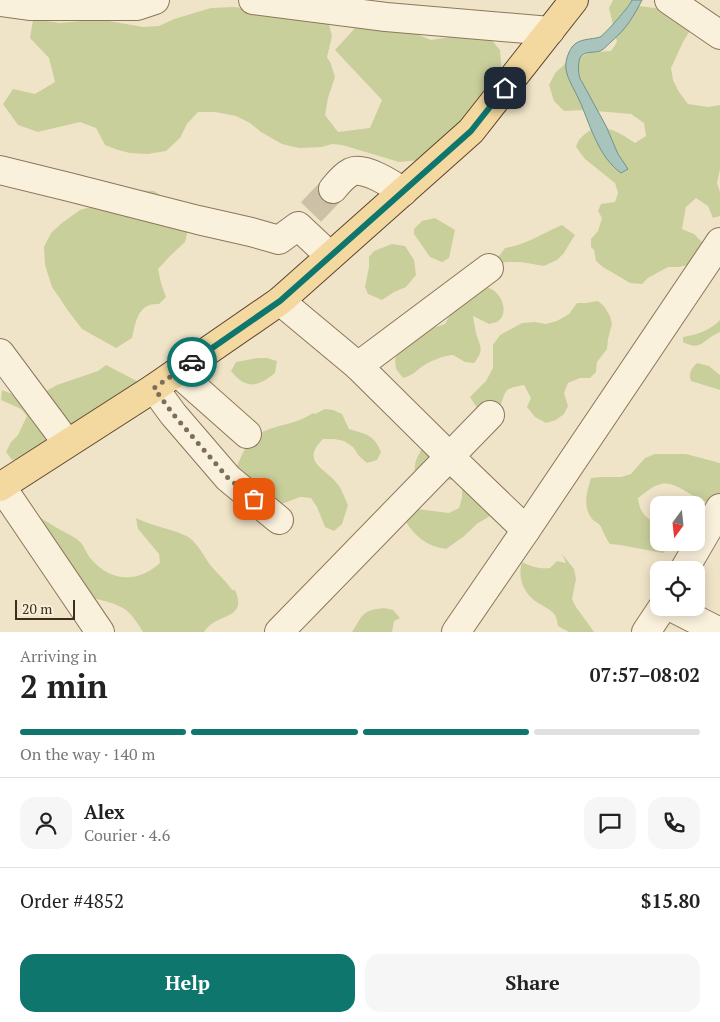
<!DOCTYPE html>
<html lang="en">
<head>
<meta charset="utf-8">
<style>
	body { margin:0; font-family:"PT Serif",serif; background:#f6f6f6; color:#222; height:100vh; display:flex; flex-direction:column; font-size:19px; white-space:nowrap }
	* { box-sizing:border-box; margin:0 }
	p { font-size:16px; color:#767676 }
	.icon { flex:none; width:28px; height:28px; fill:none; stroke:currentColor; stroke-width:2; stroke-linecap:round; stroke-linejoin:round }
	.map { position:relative; height:632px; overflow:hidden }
	.sheet { display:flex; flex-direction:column; background:#fff; flex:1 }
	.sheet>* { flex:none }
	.needle { width:32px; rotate:195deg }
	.controls { position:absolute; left:650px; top:496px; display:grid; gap:10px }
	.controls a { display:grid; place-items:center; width:55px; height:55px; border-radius:10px; background:#fff; box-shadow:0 2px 12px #0003; font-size:25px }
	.scale { position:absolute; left:15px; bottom:12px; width:60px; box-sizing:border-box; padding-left:5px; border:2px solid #3d2e20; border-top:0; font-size:14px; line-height:18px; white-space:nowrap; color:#3d2e20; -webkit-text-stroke:4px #f7eed8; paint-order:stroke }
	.pin { position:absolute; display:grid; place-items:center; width:42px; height:42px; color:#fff; margin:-21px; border-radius:10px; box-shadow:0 2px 8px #0006 }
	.courier { position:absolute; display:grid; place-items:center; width:50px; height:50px; margin:-25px; border:4px solid #0f766e; border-radius:50%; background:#fff; color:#222; box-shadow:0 1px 6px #0007 }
	.headline em { font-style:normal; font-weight:700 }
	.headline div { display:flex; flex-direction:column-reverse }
	.headline { display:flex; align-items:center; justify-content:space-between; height:85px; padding:0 20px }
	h1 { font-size:32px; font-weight:700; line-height:38px }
	.bar { display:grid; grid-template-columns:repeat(4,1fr); gap:8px 5px; align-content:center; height:60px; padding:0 20px }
	.bar i { height:6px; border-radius:4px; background:#e0e0e0 }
	.bar .active { background:#0f766e }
	.bar p { grid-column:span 4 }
	.line { display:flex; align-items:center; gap:12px; padding:0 20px; border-top:1px solid #e0e0e0 }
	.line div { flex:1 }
	.round { display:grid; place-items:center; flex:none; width:52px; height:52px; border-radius:15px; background:#f6f6f6 }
	.cta { display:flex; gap:10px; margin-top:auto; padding:10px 20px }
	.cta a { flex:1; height:58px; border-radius:15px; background:#0f766e; color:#fff; font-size:20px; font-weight:700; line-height:58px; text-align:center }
	.cta a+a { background:#f6f6f6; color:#222 }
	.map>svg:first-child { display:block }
</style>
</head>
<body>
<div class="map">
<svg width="720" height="632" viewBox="0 0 720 632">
	<rect width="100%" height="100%" fill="#f0e4c8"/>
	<g fill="#c9cf9b">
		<path d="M613 0H632L639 6 662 9 694 17 689 32 683 42 671 68 673 80 679 92 688 104 708 107 720 105V169L717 183 720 192V216L713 218 708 206 696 198 686 207 682 229 694 234 705 245 698 263 678 267H668L648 278 642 284 630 283 603 267 596 261 594 250 591 247V239L598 231 602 218 598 211 601 204 615 202 618 193 615 183 585 159 576 147C578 141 580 138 585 134 602 120 619 133 635 143L646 136 644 123 631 114 584 110 564 111 554 101 549 85 555 73 566 63 591 52 611 51 617 42 609 8Z"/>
		<polygon points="233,7 256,9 328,20 332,36 327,57 331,64 335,77 328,98 325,115 338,132 370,128 382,100 350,66 335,50 355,28 386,17 409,31 431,40 457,36 489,37 500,50 502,75 491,94 421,160 399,162 342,145 332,144 322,147 299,148 282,144 261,132 250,123 236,116 215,112 198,112 187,124 180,138 166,151 148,154 130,153 118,150 105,145 96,128 80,122 38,132 18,125 3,104 13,89 35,94 55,82 49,58 30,38 33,20 47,21 60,23 93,20 109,21 143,27 159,26 174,19 211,8"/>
		<path d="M133 190 154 191 169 201 188 229 185 242 170 256 158 269 161 283 166 297 159 304C138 303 136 321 132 338L116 348 82 329 69 312 52 287 45 265 44 247 51 233 62 223 80 210 110 202Z"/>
		<polygon points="435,218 455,230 449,258 442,262 430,257 414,234 414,229 422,221"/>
		<path d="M562 225 575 235 568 246 564 253 557 260 544 266 521 262H506L496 265 499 256 505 248C526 245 543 233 562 225Z"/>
		<polygon points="392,244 405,246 414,260 416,275 406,287 394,292 382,300 368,294 365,287 369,267 369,257 374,251"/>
		<path d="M480 286C483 287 488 287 491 289 502 294 510 314 497 322 494 323 492 323 489 324L473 316C474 322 475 328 476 333 480 347 485 350 474 363L465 362 453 355C443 356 432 360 423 366 414 372 414 375 403 378L396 369 395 359 400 349 420 332 445 324 451 313 454 303Z"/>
		<path d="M598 301 604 306 610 316 612 324 608 339 607 349 597 362 596 372 590 378H580L568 383 564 393 568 406 564 414 556 420 546 423 535 417 527 407 531 398 524 385C504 389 506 389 500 408L484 413 475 405 470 397 486 381 493 368V345L500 335 522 323 535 322 546 324 557 321 569 314 577 303H586Z"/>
		<path d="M720 320V332C703 339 702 352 683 342V337C696 335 711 330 720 320Z"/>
		<path d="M257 358H267L277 361 275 373C258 387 246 390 231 371L236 362Z"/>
		<path d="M697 363 709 366 720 375V390L691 381C688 373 691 369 697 363Z"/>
		<polygon points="106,365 137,381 136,392 25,457 12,460 6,452 11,442 18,435 27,416 21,409 1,400 2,390 12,394 20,400 41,397 48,390 57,385 98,371"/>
		<path d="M325 409 333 410 342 414 349 429C365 434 374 434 381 452L377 460 367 463 359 456 353 447 344 441 334 439H323C299 463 327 468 339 486 343 492 345 499 348 505L342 524 334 531 325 527 317 507 311 498 300 497 269 509 235 472C243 449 251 433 276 427 290 423 301 421 313 413L315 414Z"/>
		<path d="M426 442 495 512 487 518 478 523 463 537 446 549C428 547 414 536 405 520L408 511 418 509 449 513 459 508 462 498V488L453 480 416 478C412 462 418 456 426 442Z"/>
		<path d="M655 454H686L720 463V501C720 501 713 503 712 503 696 502 677 480 661 484 652 486 645 493 638 498 640 514 646 517 659 526V542L670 543V546L663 553 620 545 610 544C606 539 604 533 601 527 599 523 595 522 592 519 582 506 587 492 591 478L601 477H621L631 474 645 458Z"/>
		<path d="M36 514C41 518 47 522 52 525 61 531 71 534 79 541 85 546 86 554 92 560 111 582 138 583 160 563L159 554 138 529 136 518C152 526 169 528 184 535 197 540 203 556 212 567 219 575 226 581 232 590H235C247 617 223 614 209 626 207 628 205 630 204 632H143C138 624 133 616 126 610 115 602 98 600 85 596Z"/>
		<path d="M562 554 574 569 576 579 572 599 576 607 594 632H569L558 626C557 622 557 618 555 615 550 609 545 607 538 603 524 594 517 578 522 562 532 567 539 569 550 568L557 561 566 563Z"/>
		<path d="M384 608 393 610 400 618 394 621 392 632H352C363 615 362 610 384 608Z"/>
	</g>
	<path fill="#a9c4bc" stroke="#6f938a" d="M632 0H642C634 16 626 29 612 41 608 44 605 49 600 51 594 53 586 51 581 56 577 62 578 78 582 82L606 126 618 154 628 169 621 173C599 157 591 128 581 104 577 94 567 79 566 69 565 61 568 53 572 47 579 38 590 40 600 37 605 34 630 6 632 0Z"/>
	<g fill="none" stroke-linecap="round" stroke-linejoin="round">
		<polyline stroke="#ccc0a6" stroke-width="28" stroke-dasharray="28 14" stroke-linecap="butt" points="311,212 333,189"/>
		<defs>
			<g id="minor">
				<polyline points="253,0 386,17 550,31"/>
				<polyline points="669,0 720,35"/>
				<polyline points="0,2 31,6 137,6 155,0"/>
				<polyline points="0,170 69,187 198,220 251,232 279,240 298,226 330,256"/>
				<path d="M333 189C337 184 345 175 351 172 364 166 392 184 403 192"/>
				<polyline points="280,301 358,366 449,456 526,530"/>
				<polyline points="0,353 67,443"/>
				<polyline points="358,366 489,268"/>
				<polyline points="177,372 247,434"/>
				<polyline points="154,388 173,414 228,478 279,520"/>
				<polyline points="1,486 100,632"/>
				<polyline points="684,570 720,508"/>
				<polyline points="673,608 720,632"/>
				<polyline points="279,632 490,415"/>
				<polyline points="456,632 526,530 720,242"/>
				<polyline points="646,632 662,608"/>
			</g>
			<polyline id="major" points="0,487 154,388 280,301 471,131 574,0"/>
		</defs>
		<use href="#minor" stroke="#8d765c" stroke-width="30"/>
		<use href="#major" stroke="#5b4430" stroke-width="30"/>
		<use href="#minor" stroke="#faf1dc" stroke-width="28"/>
		<use href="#major" stroke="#f3d9a0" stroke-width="28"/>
	</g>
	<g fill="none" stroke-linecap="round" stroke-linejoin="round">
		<polyline stroke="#7c6e5b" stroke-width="5" stroke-dasharray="0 9" points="192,362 154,388 173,414 228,478 254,499"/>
		<polyline stroke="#0f766e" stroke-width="6" points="192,362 280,301 471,131 505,88"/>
	</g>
</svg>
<div class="controls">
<a><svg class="needle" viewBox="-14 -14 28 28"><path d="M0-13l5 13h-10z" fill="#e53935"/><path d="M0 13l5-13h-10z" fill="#767676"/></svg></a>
<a><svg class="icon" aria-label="locate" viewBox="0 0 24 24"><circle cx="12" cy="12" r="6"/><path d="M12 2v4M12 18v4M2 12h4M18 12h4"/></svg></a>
</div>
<div class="scale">20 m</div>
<div class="pin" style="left:254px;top:499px;background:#ea580c"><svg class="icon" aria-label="bag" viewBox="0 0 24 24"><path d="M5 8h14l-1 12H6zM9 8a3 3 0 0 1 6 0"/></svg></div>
<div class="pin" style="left:505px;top:88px;background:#1f2937"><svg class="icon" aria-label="home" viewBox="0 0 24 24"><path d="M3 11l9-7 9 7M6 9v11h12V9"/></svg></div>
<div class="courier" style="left:192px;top:362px"><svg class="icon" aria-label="car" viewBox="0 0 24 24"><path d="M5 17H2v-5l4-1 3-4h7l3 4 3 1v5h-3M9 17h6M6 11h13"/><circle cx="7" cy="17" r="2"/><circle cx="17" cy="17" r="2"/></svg></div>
</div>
<section class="sheet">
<div class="headline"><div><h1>2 min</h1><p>Arriving in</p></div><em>07:57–08:02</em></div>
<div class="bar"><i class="active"></i><i class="active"></i><i class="active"></i><i></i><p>On the way · 140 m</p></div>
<div class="line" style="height:90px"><a class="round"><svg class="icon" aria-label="person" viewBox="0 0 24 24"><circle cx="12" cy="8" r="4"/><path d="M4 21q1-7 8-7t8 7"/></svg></a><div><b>Alex</b><p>Courier · 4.6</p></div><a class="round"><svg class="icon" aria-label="chat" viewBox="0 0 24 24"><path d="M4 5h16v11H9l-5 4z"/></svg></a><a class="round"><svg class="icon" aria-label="phone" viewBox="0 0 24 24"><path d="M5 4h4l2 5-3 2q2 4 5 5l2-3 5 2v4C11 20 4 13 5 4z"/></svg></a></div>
<div class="line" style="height:65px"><div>Order #4852</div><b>$15.80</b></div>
<div class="cta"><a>Help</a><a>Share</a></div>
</section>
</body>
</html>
